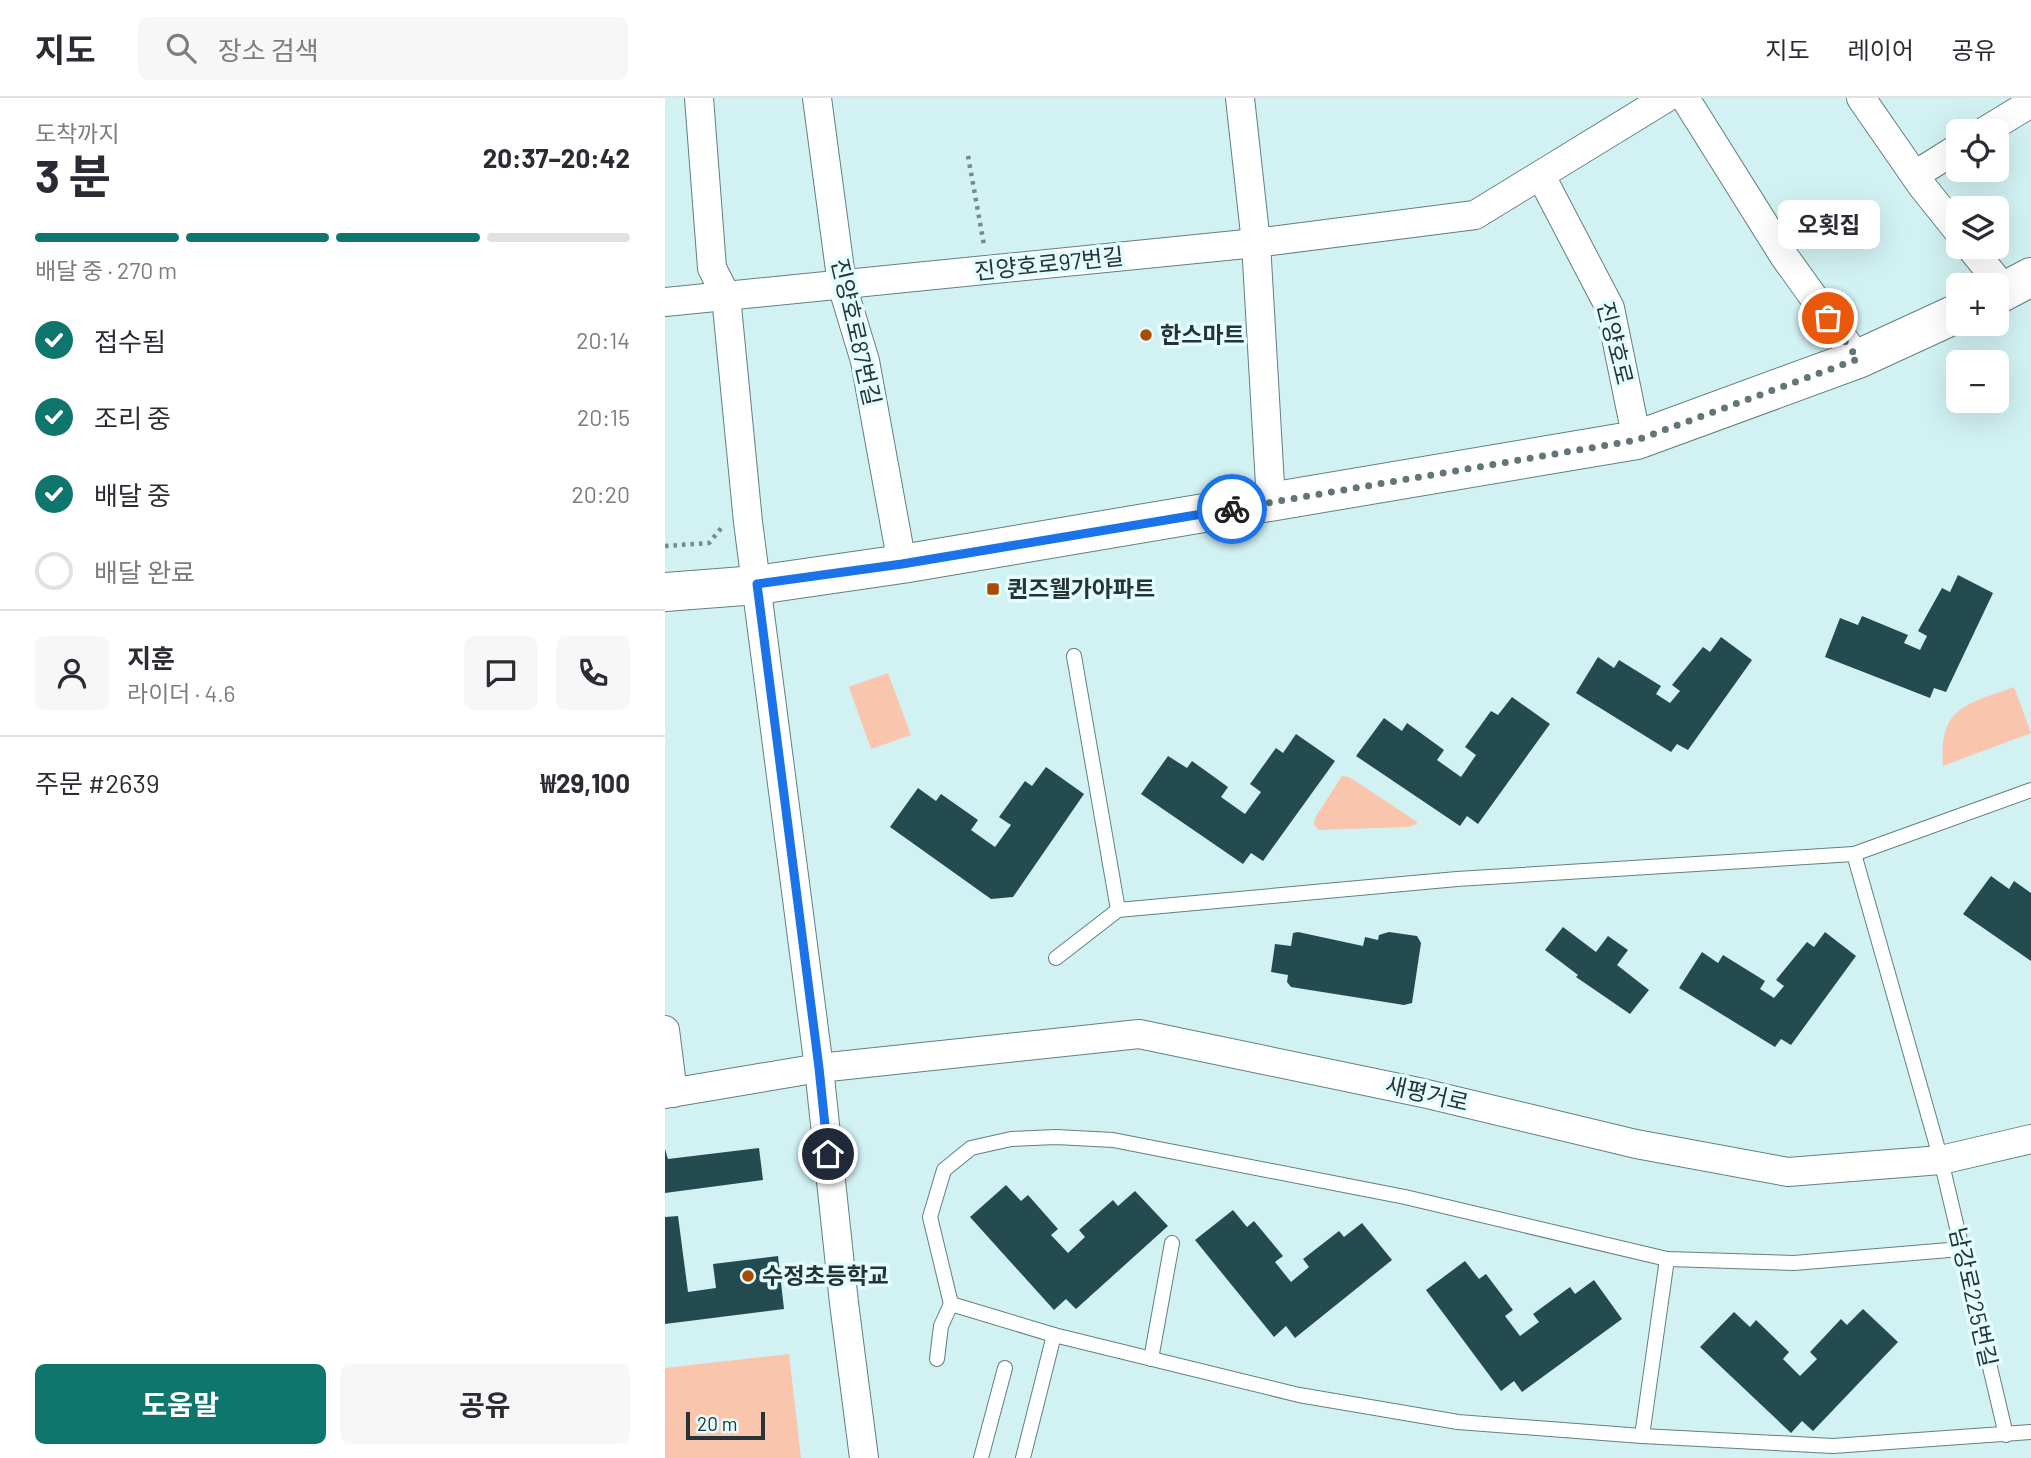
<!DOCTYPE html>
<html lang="ko">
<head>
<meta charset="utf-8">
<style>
	body { margin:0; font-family:Barlow,"Noto Sans KR",sans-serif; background:#f7f7f7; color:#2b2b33; height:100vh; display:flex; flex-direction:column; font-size:26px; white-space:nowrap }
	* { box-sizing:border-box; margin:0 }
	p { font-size:23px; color:#7c7c81 }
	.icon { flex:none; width:38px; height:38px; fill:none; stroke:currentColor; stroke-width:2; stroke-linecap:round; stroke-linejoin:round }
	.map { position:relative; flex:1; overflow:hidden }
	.details { display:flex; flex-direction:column; background:#fff; width:665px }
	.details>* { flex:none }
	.fabs { position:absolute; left:1281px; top:21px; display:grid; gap:14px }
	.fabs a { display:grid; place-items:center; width:63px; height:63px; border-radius:10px; background:#fff; box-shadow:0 7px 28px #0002; font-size:35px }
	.scale { position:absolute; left:21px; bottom:18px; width:79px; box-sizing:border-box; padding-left:7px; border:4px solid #273335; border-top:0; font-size:19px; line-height:24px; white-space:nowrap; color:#273335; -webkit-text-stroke:5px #e3fdff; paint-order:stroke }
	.pin { position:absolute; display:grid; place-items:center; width:60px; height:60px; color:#fff; margin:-30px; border:4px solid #fff; border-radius:50%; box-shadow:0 2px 7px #0007 }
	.courier { position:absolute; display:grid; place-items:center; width:70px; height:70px; margin:-35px; border:5px solid #1a73e8; border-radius:50%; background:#fff; color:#222; box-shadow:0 2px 9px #0007 }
	.bubble { position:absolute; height:49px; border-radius:10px; background:#fff; box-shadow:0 7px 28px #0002; font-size:23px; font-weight:700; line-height:49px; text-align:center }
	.head em { font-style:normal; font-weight:700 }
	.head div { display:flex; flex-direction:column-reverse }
	.head { display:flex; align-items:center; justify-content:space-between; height:119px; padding:0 35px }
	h1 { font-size:46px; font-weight:700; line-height:52px }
	.bar { display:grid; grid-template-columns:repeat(4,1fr); gap:10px 7px; align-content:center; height:84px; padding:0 35px }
	.bar i { height:9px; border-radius:5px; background:#e1e1e2 }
	.bar .selected { background:#0f766e }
	.bar p { grid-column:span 4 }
	.line { display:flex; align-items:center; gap:18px; padding:0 35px; border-top:2px solid #e1e1e2 }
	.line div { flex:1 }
	.round { display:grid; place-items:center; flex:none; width:74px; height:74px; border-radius:10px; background:#f7f7f7 }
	ol { padding:0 35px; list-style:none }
	li { display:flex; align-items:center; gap:21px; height:77px }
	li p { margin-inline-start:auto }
	li .icon { padding:7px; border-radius:50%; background:#0f766e; color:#fff; stroke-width:4 }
	li:last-child { color:#7c7c81 }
	li i { width:38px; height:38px; border:4px solid #e1e1e2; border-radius:50% }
	.cta { display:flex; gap:14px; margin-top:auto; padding:14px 35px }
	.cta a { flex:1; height:80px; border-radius:10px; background:#0f766e; color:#fff; font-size:28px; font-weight:700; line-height:80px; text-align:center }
	.cta a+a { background:#f7f7f7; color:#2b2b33 }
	header { display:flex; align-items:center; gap:42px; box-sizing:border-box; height:98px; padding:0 35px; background:#fff; border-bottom:2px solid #e1e1e2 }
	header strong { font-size:33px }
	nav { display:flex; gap:38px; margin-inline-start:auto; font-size:24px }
	.search { width:490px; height:63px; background:#f7f7f7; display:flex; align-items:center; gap:18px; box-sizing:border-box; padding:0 24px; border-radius:10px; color:#7c7c81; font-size:26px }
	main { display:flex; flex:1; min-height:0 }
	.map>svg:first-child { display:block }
</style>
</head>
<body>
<header>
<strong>지도</strong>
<div class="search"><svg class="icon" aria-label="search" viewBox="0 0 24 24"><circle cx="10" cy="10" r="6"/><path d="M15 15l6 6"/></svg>장소 검색</div>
<nav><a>지도</a><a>레이어</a><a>공유</a></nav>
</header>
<main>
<section class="details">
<div class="head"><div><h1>3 분</h1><p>도착까지</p></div><em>20:37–20:42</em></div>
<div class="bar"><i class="selected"></i><i class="selected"></i><i class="selected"></i><i></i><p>배달 중 · 270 m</p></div>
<ol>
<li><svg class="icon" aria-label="check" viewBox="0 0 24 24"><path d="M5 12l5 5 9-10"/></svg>접수됨<p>20:14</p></li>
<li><svg class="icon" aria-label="check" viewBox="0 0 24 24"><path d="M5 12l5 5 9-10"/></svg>조리 중<p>20:15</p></li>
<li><svg class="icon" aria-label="check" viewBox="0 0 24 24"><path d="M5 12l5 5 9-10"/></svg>배달 중<p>20:20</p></li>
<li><i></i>배달 완료</li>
</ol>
<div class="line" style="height:126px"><a class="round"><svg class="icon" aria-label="person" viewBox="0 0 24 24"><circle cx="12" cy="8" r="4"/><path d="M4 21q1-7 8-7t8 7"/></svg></a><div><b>지훈</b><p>라이더 · 4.6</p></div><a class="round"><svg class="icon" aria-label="chat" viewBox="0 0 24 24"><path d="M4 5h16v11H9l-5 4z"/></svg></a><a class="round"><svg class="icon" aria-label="phone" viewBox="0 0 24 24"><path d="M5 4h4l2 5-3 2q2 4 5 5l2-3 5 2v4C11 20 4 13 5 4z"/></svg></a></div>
<div class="line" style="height:91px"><div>주문 #2639</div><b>₩29,100</b></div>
<div class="cta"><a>도움말</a><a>공유</a></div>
</section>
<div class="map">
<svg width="1366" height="1360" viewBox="0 0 1366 1360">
	<rect width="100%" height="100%" fill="#d1f1f3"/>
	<g fill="#f9c6ad">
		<polygon points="223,575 246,637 206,651 184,589"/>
		<path d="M1349 589 1366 635 1278 668C1274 608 1301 607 1349 589Z"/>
		<polygon points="677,678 684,679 751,723 752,726 743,729 653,732 649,726 650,720"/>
		<polygon points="124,1256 136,1360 0,1360 0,1270"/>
	</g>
	<g fill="#244c50">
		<polygon points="1293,477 1328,495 1281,594 1269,590 1265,600 1160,559 1175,520 1193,527 1197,518 1243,537 1239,545 1255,552 1262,538 1253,533 1277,490 1285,494"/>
		<polygon points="1056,539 1087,562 1023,652 1012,646 1006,654 911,595 933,559 949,570 954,562 996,588 991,596 1005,605 1015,593 1007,587 1038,549 1045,554"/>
		<polygon points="847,599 885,626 813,726 802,718 795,728 691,658 719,620 737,633 742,625 779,652 772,662 796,679 811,657 800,649 826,613 833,617"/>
		<polygon points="631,636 670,663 598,763 586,755 578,766 476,696 503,658 522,670 527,663 563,689 556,699 580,716 596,694 585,686 611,650 618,655"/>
		<polygon points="381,669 419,696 348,799 326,801 225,729 253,690 271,703 276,696 313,722 306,732 330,749 346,727 334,719 360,683 367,688"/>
		<polygon points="1326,778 1344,791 1349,783 1366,795 1366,863 1298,816"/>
		<polygon points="898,829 931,854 943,838 963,852 952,867 984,892 965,916 911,879 913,877 880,852"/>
		<polygon points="633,834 698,848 700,839 713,842 714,837 724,834 752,838 756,845 747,905 739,907 626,889 622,884 623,877 606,874 610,846 626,848 628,835"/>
		<polygon points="1160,834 1191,858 1126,947 1116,941 1110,949 1014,890 1037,854 1053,865 1058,857 1100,883 1095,891 1109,900 1119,888 1111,882 1142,844 1149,849"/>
		<polygon points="94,1050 98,1082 0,1095 0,1051 3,1061"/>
		<polygon points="341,1087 356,1103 363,1097 393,1131 386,1137 403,1155 420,1139 414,1132 448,1102 453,1108 470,1093 503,1128 411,1211 401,1201 389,1212 305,1119"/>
		<polygon points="568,1112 582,1129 589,1123 618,1158 610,1164 626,1184 644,1169 638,1161 674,1133 679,1139 697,1125 727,1162 630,1240 621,1228 609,1239 530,1142"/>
		<polygon points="13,1118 23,1194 51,1190 48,1166 113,1158 119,1211 0,1226 0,1119"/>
		<polygon points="800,1163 814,1181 821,1176 848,1212 840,1218 855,1238 874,1224 868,1216 905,1189 910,1196 929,1182 957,1221 857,1294 849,1283 836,1293 761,1192"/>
		<polygon points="1198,1211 1233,1244 1148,1333 1137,1323 1126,1335 1035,1249 1069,1214 1085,1229 1091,1222 1124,1254 1118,1261 1135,1278 1152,1261 1145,1254 1176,1221 1182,1227"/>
	</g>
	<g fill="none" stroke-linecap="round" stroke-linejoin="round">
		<defs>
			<g id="lane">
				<polyline points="409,558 453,812"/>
				<polyline points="391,860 453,812 792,781 1189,756"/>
				<polyline points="286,1206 265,1119 279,1072 306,1050 346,1041 391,1039 448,1042 740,1099 1002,1161 1129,1165 1296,1151"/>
				<polyline points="272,1261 276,1228 286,1206 389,1237"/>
				<polyline points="486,1261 507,1145"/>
				<polyline points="1341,1337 1276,1062 1189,756 1366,692"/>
				<polyline points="977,1338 1002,1161"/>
				<polyline points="316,1360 340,1270"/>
				<polyline points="358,1360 389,1237 634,1297 793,1324 977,1338 1168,1348 1366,1334"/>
			</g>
			<g id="street">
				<polyline points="34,0 47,170 61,198 83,424 154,970 179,1205 199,1360"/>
				<polyline points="152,0 177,187 200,263 237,466"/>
				<polyline points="575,0 591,145 606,404"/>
				<polyline points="1020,0 1119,158 1193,261"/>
				<polyline points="1196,0 1257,88 1293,133"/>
				<polyline points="1320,33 1366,5"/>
				<polyline points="1250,77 1293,50"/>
				<polyline points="876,78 945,210 972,342"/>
				<polyline points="1305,149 1341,193"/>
				<polyline points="0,204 591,145 810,117 1001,0"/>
				<polyline points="0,932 8,995"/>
				<polyline points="0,996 154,970 474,936 758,995 971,1046 1123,1074 1276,1062 1366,1041"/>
			</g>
			<g id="secondary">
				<polyline points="1332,197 1366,179"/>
				<polyline points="0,494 92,487 237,466 972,342 1193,261 1293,215"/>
			</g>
		</defs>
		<use href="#lane" stroke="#627f82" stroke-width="16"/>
		<use href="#street" stroke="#627f82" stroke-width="30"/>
		<use href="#secondary" stroke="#627f82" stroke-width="40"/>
		<g stroke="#758a8c" stroke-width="4.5" stroke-dasharray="3.5 5" stroke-linecap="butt">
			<polyline points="303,58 319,147"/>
			<polyline points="0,448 44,445 58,428"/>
		</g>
		<use href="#lane" stroke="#fff" stroke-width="14"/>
		<use href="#street" stroke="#fff" stroke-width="28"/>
		<use href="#secondary" stroke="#fff" stroke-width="38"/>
	</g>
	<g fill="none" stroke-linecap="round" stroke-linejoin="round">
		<polyline stroke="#627678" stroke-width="7" stroke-dasharray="0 12.6" points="567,411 972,342 1193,261 1163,220"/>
		<polyline stroke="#1a73e8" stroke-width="9" points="163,1056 154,970 92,486 237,466 567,411"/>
	</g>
	<g fill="#ab4a02" stroke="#e3fdff" stroke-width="2.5">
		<circle cx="481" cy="237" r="7"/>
		<rect x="321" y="484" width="14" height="14" rx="3.5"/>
		<circle cx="83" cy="1178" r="7"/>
	</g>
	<g text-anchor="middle" stroke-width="7" stroke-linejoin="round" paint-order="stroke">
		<g font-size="23" fill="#273335" stroke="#e3fdff">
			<text transform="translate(384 166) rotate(-6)" y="8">진양호로97번길</text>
			<text transform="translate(191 234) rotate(77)" y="8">진양호로87번길</text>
			<text transform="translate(950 245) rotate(76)" y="8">진양호로</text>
			<text transform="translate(762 996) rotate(13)" y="8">새평거로</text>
			<text transform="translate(1308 1199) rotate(77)" y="8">남강로225번길</text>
		</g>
		<g font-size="23" font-weight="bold" fill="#273335" stroke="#e3fdff" text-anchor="start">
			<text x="495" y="245">한스마트</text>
			<text x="342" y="499">퀸즈웰가아파트</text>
			<text x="97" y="1186">수정초등학교</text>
		</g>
	</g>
</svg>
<div class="fabs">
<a><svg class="icon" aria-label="locate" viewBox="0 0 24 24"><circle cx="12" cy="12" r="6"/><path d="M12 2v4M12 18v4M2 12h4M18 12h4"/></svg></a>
<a><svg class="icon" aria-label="layers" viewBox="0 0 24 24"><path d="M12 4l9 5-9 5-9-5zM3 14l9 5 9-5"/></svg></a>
<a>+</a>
<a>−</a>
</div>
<div class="scale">20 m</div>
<div class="pin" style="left:1163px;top:220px;background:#ea580c"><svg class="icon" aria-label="bag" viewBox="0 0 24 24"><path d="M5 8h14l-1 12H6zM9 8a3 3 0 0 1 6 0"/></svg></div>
<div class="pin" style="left:163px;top:1056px;background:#1f2937"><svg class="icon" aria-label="home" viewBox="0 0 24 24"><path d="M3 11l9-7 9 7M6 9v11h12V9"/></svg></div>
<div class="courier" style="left:567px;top:411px"><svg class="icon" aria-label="bike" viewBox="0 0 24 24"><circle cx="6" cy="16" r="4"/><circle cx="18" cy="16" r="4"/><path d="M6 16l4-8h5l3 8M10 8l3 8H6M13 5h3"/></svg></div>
<div class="bubble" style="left:1113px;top:102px;width:102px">오횟집</div>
</div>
</main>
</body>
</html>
